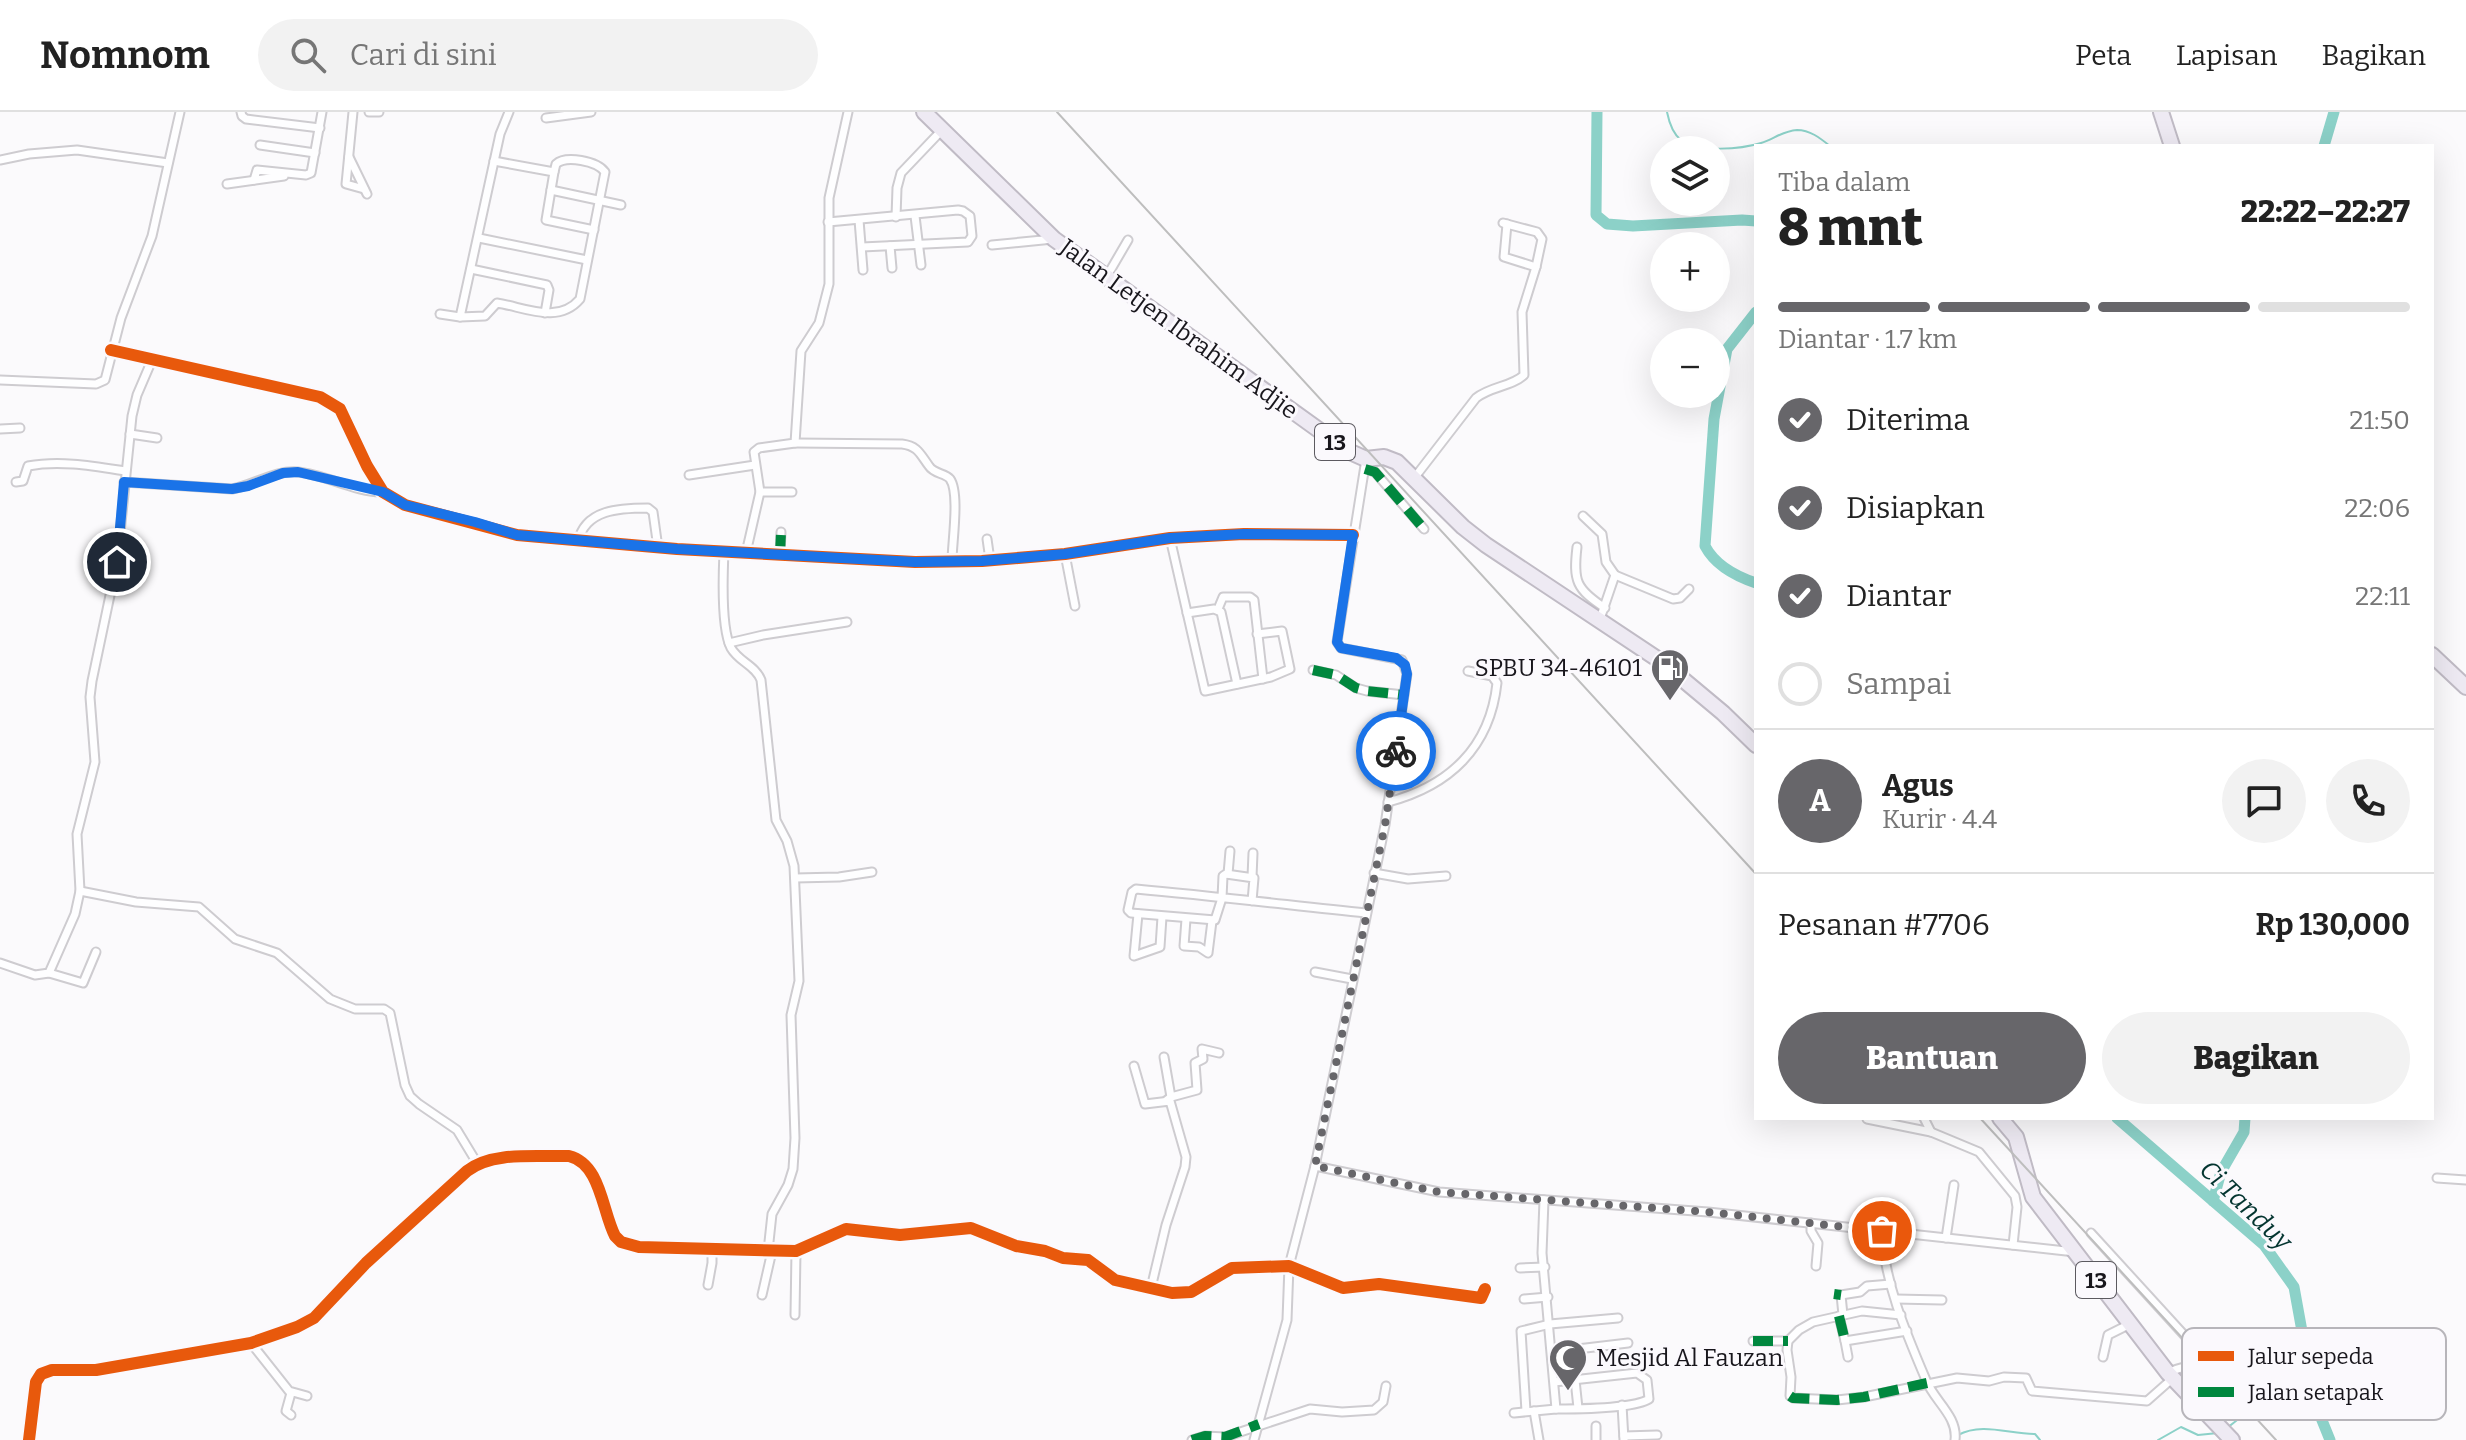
<!DOCTYPE html>
<html lang="id">
<head>
<meta charset="utf-8">
<style>
	body { margin:0; font-family:Bitter,serif; background:#f2f2f2; color:#222; height:100vh; display:flex; flex-direction:column; font-size:30px; white-space:nowrap }
	* { box-sizing:border-box; margin:0 }
	p { font-size:26px; color:#767676 }
	.icon { flex:none; width:44px; height:44px; fill:none; stroke:currentColor; stroke-width:2; stroke-linecap:round; stroke-linejoin:round }
	.map { position:relative; flex:1; overflow:hidden }
	.details { position:absolute; left:1754px; top:32px; width:680px; height:976px; display:flex; flex-direction:column; background:#fff; border-radius:0px; box-shadow:0 8px 32px #0002 }
	.details>* { flex:none }
	.fabs { position:absolute; left:1650px; top:24px; display:grid; gap:16px }
	.fabs a { display:grid; place-items:center; width:80px; height:80px; border-radius:50%; background:#fff; box-shadow:0 8px 32px #0002; font-size:40px }
	.pin { position:absolute; display:grid; place-items:center; width:68px; height:68px; color:#fff; margin:-34px; border:4px solid #fff; border-radius:50%; box-shadow:0 2px 8px #0007 }
	.courier { position:absolute; display:grid; place-items:center; width:80px; height:80px; margin:-40px; border:6px solid #1a73e8; border-radius:50%; background:#fff; color:#222; box-shadow:0 2px 10px #0007 }
	.head em { font-style:normal; font-weight:800 }
	.head div { display:flex; flex-direction:column-reverse }
	.head { display:flex; align-items:center; justify-content:space-between; height:136px; padding:0 24px }
	h1 { font-size:52px; font-weight:800; line-height:60px }
	.bar { display:grid; grid-template-columns:repeat(4,1fr); gap:12px 8px; align-content:center; height:96px; padding:0 24px }
	.bar i { height:10px; border-radius:6px; background:#e0e0e0 }
	.bar .current { background:#67666a }
	.bar p { grid-column:span 4 }
	.line { display:flex; align-items:center; gap:20px; padding:0 24px; border-top:2px solid #e0e0e0 }
	.line div { flex:1 }
	.round { display:grid; place-items:center; flex:none; width:84px; height:84px; border-radius:42px; background:#f2f2f2 }
	ol { padding:0 24px; list-style:none }
	li { display:flex; align-items:center; gap:24px; height:88px }
	li p { margin-inline-start:auto }
	li .icon { padding:8px; border-radius:50%; background:#67666a; color:#fff; stroke-width:4 }
	li:last-child { color:#767676 }
	li i { width:44px; height:44px; border:4px solid #e0e0e0; border-radius:50% }
	.primary-button { display:flex; gap:16px; margin-top:auto; padding:16px 24px }
	.primary-button a { flex:1; height:92px; border-radius:48px; background:#67666a; color:#fff; font-size:32px; font-weight:800; line-height:92px; text-align:center }
	.primary-button a+a { background:#f2f2f2; color:#222 }
	header { display:flex; align-items:center; gap:48px; box-sizing:border-box; height:112px; padding:0 40px; background:#fff; border-bottom:2px solid #e0e0e0 }
	header strong { font-size:38px }
	nav { display:flex; gap:44px; margin-inline-start:auto; font-size:28px }
	.search { width:560px; height:72px; background:#f2f2f2; display:flex; align-items:center; gap:20px; box-sizing:border-box; padding:0 28px; border-radius:44px; color:#767676; font-size:30px }
	.map>svg:first-child { display:block }
</style>
</head>
<body>
<header>
<strong>Nomnom</strong>
<div class="search"><svg class="icon" aria-label="search" viewBox="0 0 24 24"><circle cx="10" cy="10" r="6"/><path d="M15 15l6 6"/></svg>Cari di sini</div>
<nav><a>Peta</a><a>Lapisan</a><a>Bagikan</a></nav>
</header>
<div class="map">
<svg width="2466" height="1328" viewBox="0 0 2466 1328">
	<rect width="100%" height="100%" fill="#fbfafc"/>
	<g fill="none" stroke-linecap="round" stroke-linejoin="round">
		<g stroke="#8cd1c8" stroke-width="2">
			<path d="M1667 0C1669 10 1672 21 1681 28 1698 41 1742 37 1761 31 1774 27 1782 19 1797 18 1810 18 1820 26 1830 34"/>
			<path d="M2227 1316C2264 1287 2268 1283 2315 1291"/>
			<path d="M1958 1323C1982 1310 2009 1322 2035 1322L2040 1328"/>
			<polyline points="2158,1328 2181,1315 2198,1323 2218,1321"/>
		</g>
		<g stroke="#8cd1c8" stroke-width="11">
			<polyline points="1597,0 1596,103 1607,112 1633,114 1742,108 1756,109"/>
			<polyline points="2324,34 2334,0"/>
			<path d="M1756 200 1727 237 1714 307 1705 434C1715 453 1735 464 1756 471"/>
			<polyline points="2117,1006 2264,1133 2294,1175 2315,1291 2330,1328"/>
			<polyline points="2213,1089 2221,1060 2244,1020 2245,1006"/>
		</g>
		<defs>
			<g id="street">
				<polyline points="241,0 242,4 246,7 320,16"/>
				<polyline points="353,0 346,72 364,77"/>
				<polyline points="369,0 379,0"/>
				<path d="M509 0 500 22 460 205 485 204 497 191C524 195 558 213 580 187L605 60C597 49 566 43 556 52L554 60"/>
				<polyline points="546,6 591,0"/>
				<polyline points="260,33 315,41"/>
				<polyline points="349,45 367,82"/>
				<polyline points="0,48 29,42 77,38 168,51"/>
				<polyline points="494,49 554,60 546,108 594,118"/>
				<polyline points="254,68 257,58 306,63 311,61 322,0"/>
				<polyline points="227,72 284,64"/>
				<polyline points="551,78 621,93"/>
				<polyline points="915,104 921,153"/>
				<polyline points="896,105 897,76 901,61 942,18"/>
				<polyline points="859,108 863,158"/>
				<polyline points="828,110 958,98 963,99 970,104 972,124 968,130 862,135"/>
				<polyline points="1507,112 1504,145 1536,155"/>
				<polyline points="479,126 587,148"/>
				<polyline points="992,133 1053,127"/>
				<polyline points="890,134 892,156"/>
				<polyline points="471,157 547,173 549,178 545,201"/>
				<polyline points="1107,164 1128,128"/>
				<polyline points="440,202 460,205"/>
				<polyline points="111,238 320,285 340,297 367,354 383,380 405,393 517,423 677,437 915,450 982,449 1065,442 1170,426 1244,422 1353,423"/>
				<polyline points="0,268 96,272 105,268 121,206 152,124 180,0"/>
				<polyline points="0,317 20,316"/>
				<polyline points="130,322 157,326"/>
				<path d="M795 331 902 332C918 334 920 342 929 354 934 362 945 361 950 367 960 381 952 431 952 449"/>
				<polyline points="1365,357 1375,360 1424,417"/>
				<polyline points="689,363 755,353"/>
				<path d="M1415 365 1476 286C1491 274 1511 275 1524 263L1522 200 1536 155 1542 127 1537 120 1503 111"/>
				<path d="M16 370 23 369 28 354C60 348 93 354 125 359"/>
				<path d="M124 370 232 377C254 373 275 358 298 360 327 363 354 380 383 380"/>
				<polyline points="760,380 792,380"/>
				<polyline points="1583,404 1602,422 1606,450 1615,463 1600,507"/>
				<polyline points="1170,426 1205,579 1271,565 1290,557 1282,519 1257,522"/>
				<polyline points="987,427 990,448"/>
				<path d="M578 430C585 397 620 396 648 396L653 400 658 436"/>
				<path d="M1577 435C1573 469 1576 477 1605 496"/>
				<path d="M724 440C723 462 721 517 731 536 739 550 755 553 761 568L776 708 787 729 794 754 799 869 791 903 795 1026 793 1057 788 1073 772 1102 768 1139"/>
				<polyline points="746,441 760,380 754,340 759,336 795,331 801,239 819,211 829,172 829,86 848,0"/>
				<polyline points="1065,442 1075,494"/>
				<polyline points="780,443 781,420"/>
				<polyline points="1615,463 1673,487 1680,486 1689,477"/>
				<polyline points="1218,497 1223,485 1250,485 1254,488 1263,567"/>
				<polyline points="1187,501 1214,497 1221,500 1237,572"/>
				<polyline points="729,531 763,523 847,510"/>
				<polyline points="1313,558 1336,563 1356,576 1367,579 1404,583"/>
				<path d="M1388 690C1449 674 1490 636 1497 571L1492 564 1468 559"/>
				<polyline points="1374,761 1408,767 1446,764"/>
				<polyline points="1228,762 1230,739"/>
				<polyline points="1252,765 1253,741"/>
				<polyline points="795,766 839,765 872,760"/>
				<polyline points="80,779 136,790 199,795 235,827 277,841 330,887 355,897 384,897 390,901 405,973 410,984 419,992 457,1018 477,1051"/>
				<path d="M1252 789 1254 766 1226 762 1223 764 1222 786 1215 808 1131 801 1128 798 1132 780 1136 777C1213 784 1289 793 1366 801"/>
				<polyline points="1138,802 1134,844 1160,835 1162,805"/>
				<polyline points="1186,807 1184,834 1199,835 1208,841 1212,809"/>
				<polyline points="0,851 35,863 49,861 75,802 80,779 77,722 95,650 90,585 92,569 117,450 132,304 137,283 152,248"/>
				<polyline points="1315,860 1352,867"/>
				<polyline points="49,861 83,871 96,840"/>
				<polyline points="1164,945 1171,985"/>
				<polyline points="1134,954 1145,992 1170,989 1186,1045 1185,1055 1166,1113 1151,1176"/>
				<polyline points="1167,988 1171,985 1197,978 1195,951 1203,947 1202,937 1219,941"/>
				<polyline points="1924,1006 1931,1020"/>
				<polyline points="1867,1007 1931,1020 1979,1040 2015,1084 2017,1095 2013,1133"/>
				<polyline points="1315,1054 1439,1080 1708,1100 2075,1140"/>
				<polyline points="2437,1066 2466,1068"/>
				<path d="M1544 1088 1542 1141 1556 1297C1577 1297 1633 1297 1649 1287L1647 1268 1637 1261 1554 1270"/>
				<polyline points="1811,1111 1811,1119 1818,1131 1816,1154"/>
				<path d="M1882 1119C1884 1170 1906 1221 1926 1268 1934 1289 1958 1304 1955 1328"/>
				<polyline points="2091,1121 2207,1248"/>
				<polyline points="1946,1126 1954,1073"/>
				<polyline points="1520,1156 1545,1155"/>
				<polyline points="708,1173 712,1151 712,1138"/>
				<polyline points="762,1183 772,1139"/>
				<polyline points="1524,1187 1548,1185"/>
				<polyline points="1896,1187 1942,1188"/>
				<polyline points="795,1203 796,1139"/>
				<polyline points="1843,1203 1841,1183 1860,1180 1867,1174 1891,1172"/>
				<polyline points="1901,1203 1862,1199 1813,1210 1799,1218 1788,1229 1787,1238 1791,1265 1790,1284 1793,1286 1837,1288 1864,1285 1957,1266 1989,1269 2004,1265 2026,1266 2032,1279 2147,1289 2173,1266"/>
				<polyline points="1839,1204 1845,1229"/>
				<polyline points="1753,1229 1788,1229"/>
				<polyline points="251,1231 289,1279 307,1284"/>
				<polyline points="1552,1240 1628,1231"/>
				<polyline points="1848,1245 1845,1229 1907,1219"/>
				<polyline points="2103,1245 2108,1223 2130,1212"/>
				<path d="M2168 1261C2186 1251 2194 1259 2214 1242"/>
				<polyline points="1575,1268 1578,1296"/>
				<polyline points="1622,1293 1624,1328"/>
				<polyline points="1526,1299 1521,1219 1550,1212 1618,1206"/>
				<polyline points="1534,1299 1539,1328"/>
				<polyline points="1514,1301 1556,1297"/>
				<polyline points="291,1303 286,1299 291,1281"/>
				<polyline points="1624,1324 1657,1323"/>
				<path d="M29 1328 36 1270 41 1262 52 1258H96L251 1231 297 1215 314 1206 366 1151 467 1059C492 1039 537 1045 569 1044 601 1052 602 1099 615 1124L621 1130 639 1135 796 1139 846 1117 900 1123 971 1116 1016 1134 1045 1139 1063 1146 1088 1148 1115 1168 1172 1181 1191 1180 1232 1156 1289 1154 1343 1176 1379 1172 1481 1186 1485 1177"/>
				<polyline points="1192,1328 1205,1324 1225,1325 1310,1297 1342,1300 1374,1298 1383,1290 1386,1274"/>
				<polyline points="1254,1328 1287,1208 1289,1154 1315,1054 1385,713 1407,562 1402,548 1341,536 1337,530 1366,347"/>
				<polyline points="1596,1328 1596,1314"/>
			</g>
			<g id="highway">
				<polyline points="924,0 1054,127 1348,339 1366,347 1384,345 1397,350 1463,415 1486,433 1662,550 1723,601 1756,633"/>
				<polyline points="2161,0 2172,34"/>
				<polyline points="2432,543 2466,575"/>
				<polyline points="2000,1006 2016,1025 2033,1085 2168,1261 2232,1328"/>
			</g>
		</defs>
		<use href="#street" stroke="#ceccd0" stroke-width="11"/>
		<use href="#highway" stroke="#c0bbc5" stroke-width="18"/>
		<use href="#street" stroke="#fefeff" stroke-width="7"/>
		<use href="#highway" stroke="#eeeaf3" stroke-width="14"/>
		<g stroke="#bebebe" stroke-width="2">
			<polyline points="1057,0 1756,762"/>
			<polyline points="1980,1006 2276,1328"/>
		</g>
		<g stroke="#00873e" stroke-width="10" stroke-dasharray="20 10" stroke-linecap="butt">
			<polyline points="1365,357 1375,360 1424,417"/>
			<polyline points="780,443 781,420"/>
			<polyline points="1313,558 1336,563 1356,576 1367,579 1404,583"/>
			<polyline points="1834,1182 1841,1183"/>
			<polyline points="1839,1204 1845,1229"/>
			<polyline points="1753,1229 1788,1229"/>
			<polyline points="1790,1284 1793,1286 1837,1288 1864,1285 1927,1271"/>
			<polyline points="1192,1328 1205,1324 1225,1325 1259,1312"/>
		</g>
		<defs>
			<g id="cycleway">
				<polyline points="111,238 320,285 340,297 367,354 383,380 405,393 517,423 677,437 915,450 982,449 1065,442 1170,426 1244,422 1353,423"/>
				<path d="M29 1328 36 1270 41 1262 52 1258H96L251 1231 297 1215 314 1206 366 1151 467 1059C492 1039 537 1045 569 1044 601 1052 602 1099 615 1124L621 1130 639 1135 796 1139 846 1117 900 1123 971 1116 1016 1134 1045 1139 1063 1146 1088 1148 1115 1168 1172 1181 1191 1180 1232 1156 1289 1154 1343 1176 1379 1172 1481 1186 1485 1177"/>
			</g>
		</defs>
		<use href="#cycleway" stroke="#fbf9fd" stroke-width="17"/>
		<use href="#cycleway" stroke="#e8590c" stroke-width="12"/>
	</g>
	<g fill="none" stroke-linecap="round" stroke-linejoin="round">
		<polyline stroke="#67666a" stroke-width="8" stroke-dasharray="0 14.4" points="1396,639 1385,713 1315,1054 1439,1080 1708,1100 1882,1119"/>
		<polyline stroke="#1a73e8" stroke-width="10" points="117,450 124,370 232,377 248,374 283,361 298,360 383,380 405,393 475,410 517,423 677,437 915,450 982,449 1065,442 1170,426 1244,422 1353,423 1337,530 1341,536 1396,546 1405,553 1407,562 1396,639"/>
	</g>
	<defs>
		<symbol id="fuel-pin" viewBox="-11 -11 22 30"><path d="M0 17L-7.5 6A9.5 9.5 0 1 1 7.5 6Z" fill="#67666a" stroke="#fbf9fd"/><path d="M-5.5-6h7V0h2V4h1.3V-2.5L3-4.5l.8-.8L6-3V5H2.5V1h-1V6h-7ZM-4.2-4.7v3.2H.2V-4.7Z" fill="#fff"/></symbol>
		<symbol id="mosque-pin" viewBox="-11 -11 22 30"><path d="M0 17L-7.5 6A9.5 9.5 0 1 1 7.5 6Z" fill="#67666a" stroke="#fbf9fd"/><path d="M3.5-4.9A6 6 0 1 0 3.5 4.9A5 5 0 1 1 3.5-4.9Z" fill="#fff"/></symbol>
	</defs>
	<g fill-rule="evenodd">
		<use href="#fuel-pin" x="1648" y="534" width="44" height="60"/>
		<use href="#mosque-pin" x="1546" y="1224" width="44" height="60"/>
	</g>
	<g text-anchor="middle" stroke-width="6" stroke-linejoin="round" paint-order="stroke">
		<g fill="#fbf9fd" stroke="#5c5a60" stroke-width="2">
			<rect x="1315" y="312" width="40" height="36" rx="6"/>
			<rect x="2076" y="1150" width="40" height="36" rx="6"/>
		</g>
		<g font-size="22" font-weight="bold" fill="#18161c">
			<text x="1335" y="338">13</text>
			<text x="2096" y="1176">13</text>
		</g>
		<g font-size="24" fill="#18161c" stroke="#fbf9fd">
			<text transform="translate(1179 217) rotate(36)" y="8">Jalan Letjen Ibrahim Adjie</text>
		</g>
		<g font-size="24" fill="#18161c" stroke="#fbf9fd" text-anchor="end">
			<text x="1642" y="564">SPBU 34-46101</text>
			<text x="1596" y="1254" text-anchor="start">Mesjid Al Fauzan</text>
		</g>
		<g font-size="26" font-style="italic" fill="#043530" stroke="#fbf9fd">
			<text transform="translate(2246 1093) rotate(44)" y="9">Ci Tanduy</text>
		</g>
	</g>
	<rect x="2182" y="1216" width="264" height="92" rx="12" fill="#fbf9fd" stroke="#b7b5ba" stroke-width="2"/>
	<rect x="2198" y="1239" width="36" height="10" fill="#e8590c"/>
	<rect x="2198" y="1275" width="36" height="10" fill="#00873e"/>
	<g font-size="22" fill="#18161c">
		<text x="2248" y="1252">Jalur sepeda</text>
		<text x="2248" y="1288">Jalan setapak</text>
	</g>
</svg>
<div class="fabs">
<a><svg class="icon" aria-label="layers" viewBox="0 0 24 24"><path d="M12 4l9 5-9 5-9-5zM3 14l9 5 9-5"/></svg></a>
<a>+</a>
<a>−</a>
</div>
<div class="pin" style="left:1882px;top:1119px;background:#ea580c"><svg class="icon" aria-label="bag" viewBox="0 0 24 24"><path d="M5 8h14l-1 12H6zM9 8a3 3 0 0 1 6 0"/></svg></div>
<div class="pin" style="left:117px;top:450px;background:#1f2937"><svg class="icon" aria-label="home" viewBox="0 0 24 24"><path d="M3 11l9-7 9 7M6 9v11h12V9"/></svg></div>
<div class="courier" style="left:1396px;top:639px"><svg class="icon" aria-label="bike" viewBox="0 0 24 24"><circle cx="6" cy="16" r="4"/><circle cx="18" cy="16" r="4"/><path d="M6 16l4-8h5l3 8M10 8l3 8H6M13 5h3"/></svg></div>
<section class="details">
<div class="head"><div><h1>8 mnt</h1><p>Tiba dalam</p></div><em>22:22–22:27</em></div>
<div class="bar"><i class="current"></i><i class="current"></i><i class="current"></i><i></i><p>Diantar · 1.7 km</p></div>
<ol>
<li><svg class="icon" aria-label="check" viewBox="0 0 24 24"><path d="M5 12l5 5 9-10"/></svg>Diterima<p>21:50</p></li>
<li><svg class="icon" aria-label="check" viewBox="0 0 24 24"><path d="M5 12l5 5 9-10"/></svg>Disiapkan<p>22:06</p></li>
<li><svg class="icon" aria-label="check" viewBox="0 0 24 24"><path d="M5 12l5 5 9-10"/></svg>Diantar<p>22:11</p></li>
<li><i></i>Sampai</li>
</ol>
<div class="line" style="height:144px"><b class="round" style="background:#67666a;color:#fff">A</b><div><b>Agus</b><p>Kurir · 4.4</p></div><a class="round"><svg class="icon" aria-label="chat" viewBox="0 0 24 24"><path d="M4 5h16v11H9l-5 4z"/></svg></a><a class="round"><svg class="icon" aria-label="phone" viewBox="0 0 24 24"><path d="M5 4h4l2 5-3 2q2 4 5 5l2-3 5 2v4C11 20 4 13 5 4z"/></svg></a></div>
<div class="line" style="height:104px"><div>Pesanan #7706</div><b>Rp 130,000</b></div>
<div class="primary-button"><a>Bantuan</a><a>Bagikan</a></div>
</section>
</div>
</body>
</html>
